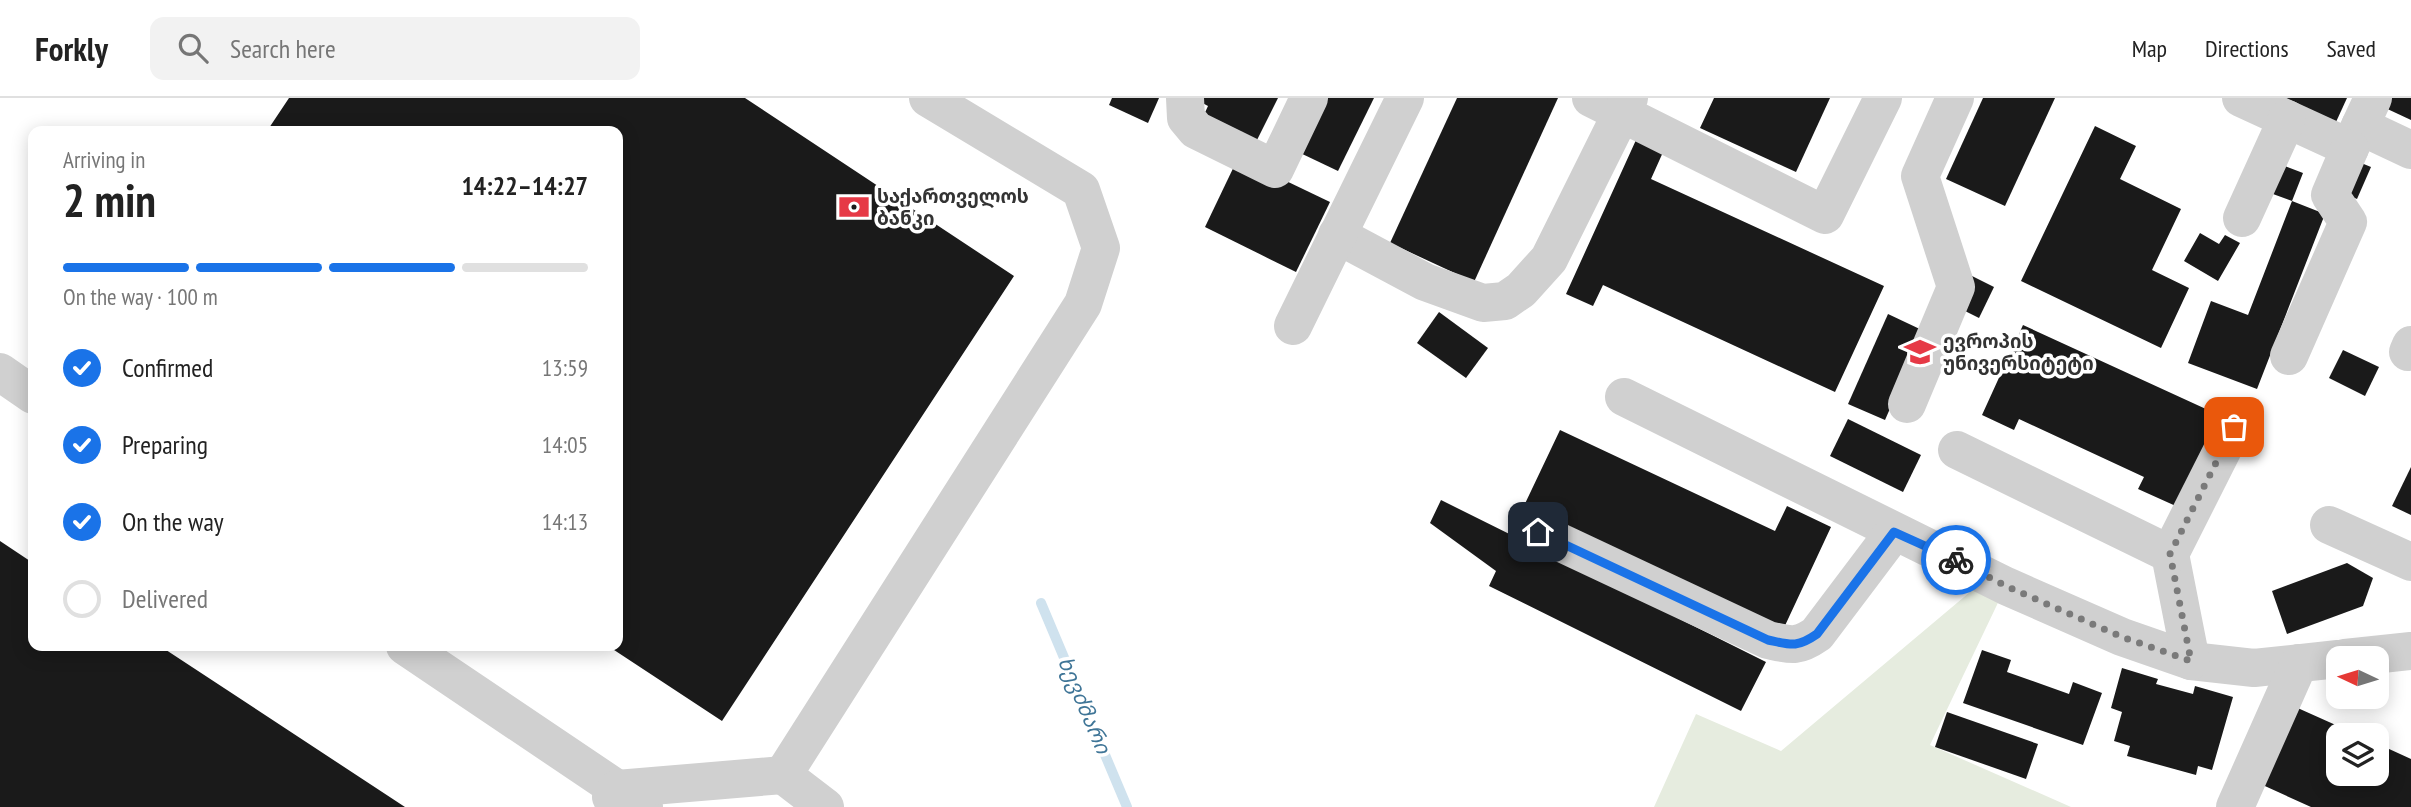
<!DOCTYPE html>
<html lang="en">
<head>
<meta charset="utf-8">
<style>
	body { margin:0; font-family:"PT Sans Narrow","Noto Sans Georgian",sans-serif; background:#f2f2f2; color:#222; height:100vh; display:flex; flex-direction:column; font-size:26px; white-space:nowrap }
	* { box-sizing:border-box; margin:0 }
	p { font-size:23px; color:#767676 }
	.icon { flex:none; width:38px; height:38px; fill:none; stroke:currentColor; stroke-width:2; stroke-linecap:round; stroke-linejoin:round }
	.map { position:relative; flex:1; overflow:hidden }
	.panel { position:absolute; left:28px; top:28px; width:595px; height:525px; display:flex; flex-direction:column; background:#fff; border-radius:14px; box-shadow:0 4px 18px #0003 }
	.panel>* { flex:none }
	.needle { width:46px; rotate:274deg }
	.tools { position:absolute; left:2326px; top:548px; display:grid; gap:14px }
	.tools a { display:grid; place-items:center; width:63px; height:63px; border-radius:14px; background:#fff; box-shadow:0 4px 18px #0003; font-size:35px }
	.pin { position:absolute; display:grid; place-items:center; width:60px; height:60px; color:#fff; margin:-30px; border-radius:14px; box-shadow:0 4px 10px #0006 }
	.courier { position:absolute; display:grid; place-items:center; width:70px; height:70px; margin:-35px; border:5px solid #1a73e8; border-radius:50%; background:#fff; color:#222; box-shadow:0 2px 9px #0007 }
	.overview em { font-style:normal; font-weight:700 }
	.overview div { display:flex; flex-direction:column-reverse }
	.overview { display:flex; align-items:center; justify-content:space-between; height:119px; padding:0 35px }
	h1 { font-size:46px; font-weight:700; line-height:52px }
	.bar { display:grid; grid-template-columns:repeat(4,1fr); gap:10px 7px; align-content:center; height:84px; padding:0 35px }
	.bar i { height:9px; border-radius:5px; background:#e0e0e0 }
	.bar .current { background:#1a73e8 }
	.bar p { grid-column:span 4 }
	ol { padding:0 35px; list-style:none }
	li { display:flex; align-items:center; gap:21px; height:77px }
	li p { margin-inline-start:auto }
	li .icon { padding:7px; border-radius:50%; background:#1a73e8; color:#fff; stroke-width:4 }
	li:last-child { color:#767676 }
	li i { width:38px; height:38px; border:4px solid #e0e0e0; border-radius:50% }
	header { display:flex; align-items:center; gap:42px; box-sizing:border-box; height:98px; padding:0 35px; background:#fff; border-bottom:2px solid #e0e0e0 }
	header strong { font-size:33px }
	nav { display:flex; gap:38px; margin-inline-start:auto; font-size:24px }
	.search { width:490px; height:63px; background:#f2f2f2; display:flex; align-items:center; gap:18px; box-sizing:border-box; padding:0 24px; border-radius:14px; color:#767676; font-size:26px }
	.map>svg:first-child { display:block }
</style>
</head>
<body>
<header>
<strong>Forkly</strong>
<div class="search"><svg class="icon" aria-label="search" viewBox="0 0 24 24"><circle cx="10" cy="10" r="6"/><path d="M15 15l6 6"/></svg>Search here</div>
<nav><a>Map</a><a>Directions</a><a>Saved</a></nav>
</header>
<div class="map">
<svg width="2411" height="709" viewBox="0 0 2411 709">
	<rect width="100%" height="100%" fill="#fff"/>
	<polygon fill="#e6ecdf" points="1989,478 2006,488 1930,647 2071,709 1654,709 1696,616 1781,653"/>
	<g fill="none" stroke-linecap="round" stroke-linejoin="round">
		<polyline stroke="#cfe2ee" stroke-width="10" points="1041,505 1127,709"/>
	</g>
	<g fill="#1a1a1a">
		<polygon points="289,0 745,0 1014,178 722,623 608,548 618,548 618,33 267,33"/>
		<polygon points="1112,0 1159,0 1148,25 1109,7"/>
		<polygon points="1193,0 1278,0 1254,48 1202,21 1208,8"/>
		<polygon points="1322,0 1374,0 1338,73 1296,53"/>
		<polygon points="1457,0 1558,0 1474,184 1390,145"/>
		<polygon points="1714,0 1830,0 1796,74 1700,30"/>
		<polygon points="1983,0 2055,0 2005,108 1946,81"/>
		<polygon points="2282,0 2347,0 2336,24"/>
		<polygon points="2385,0 2411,0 2411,22 2381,8"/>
		<polygon points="2095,28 2136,48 2120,81 2181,111 2152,172 2189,190 2161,250 2021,183"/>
		<polygon points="1641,31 1668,43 1651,81 1884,188 1835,294 1603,187 1593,208 1566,196"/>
		<polygon points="1238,60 1330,104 1296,174 1205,129"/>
		<polygon points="2354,62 2371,69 2357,101 2341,94"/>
		<polygon points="2272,63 2303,75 2292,103 2325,116 2257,291 2188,265 2211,203 2248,217 2292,103 2262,92"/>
		<polygon points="2200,135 2219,146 2225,137 2240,145 2218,183 2184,163"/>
		<polygon points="1970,177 1994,189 1979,220 1955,208"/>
		<polygon points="1439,214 1488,250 1466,280 1417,245"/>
		<polygon points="1888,216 1924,233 1885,322 1848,306"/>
		<polygon points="2023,227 2219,317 2178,409 2138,391 2144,379 2019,321 2014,332 1982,317"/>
		<polygon points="2343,252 2379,269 2365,298 2329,280"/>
		<polygon points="1848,321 1921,357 1903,394 1830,358"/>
		<polygon points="1560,332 1775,433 1787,408 1831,429 1782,534 1522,412"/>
		<polygon points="2411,369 2411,417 2392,408"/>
		<polygon points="1441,402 1766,564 1741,613 1489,488 1496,473 1430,425"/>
		<polygon points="0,443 33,465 33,548 160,548 405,709 0,709"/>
		<polygon points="2347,465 2373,480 2363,508 2287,536 2272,493"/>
		<polygon points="1982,552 2011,562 2007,574 2069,596 2073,584 2102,595 2083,647 1963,605"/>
		<polygon points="2122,570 2158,581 2156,586 2193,596 2195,588 2233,599 2212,672 2198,668 2196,677 2127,658 2130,648 2114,643 2122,614 2111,610"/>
		<polygon points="2291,607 2358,637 2338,637 2338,676 2376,676 2376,645 2411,661 2411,709 2311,709 2256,684"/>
		<polygon points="1947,614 2038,646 2026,681 1935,649"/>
	</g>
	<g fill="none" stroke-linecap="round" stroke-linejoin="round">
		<g stroke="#d0d0d0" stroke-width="38">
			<polyline points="1185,0 1186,20 1196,32 1275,71 1309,0"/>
			<polyline points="1591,0 1825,117 1883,0"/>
			<polyline points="2241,0 2350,50 2360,28"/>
			<polyline points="2373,0 2360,28 2411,52"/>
			<polyline points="2242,120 2287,21"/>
			<polyline points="1337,137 1425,184 1483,205 1505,203 1521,192 1549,161 1629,0"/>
			<polyline points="1293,228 1405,0"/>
			<polyline points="2408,254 2411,247"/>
			<polyline points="2289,258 2348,124 2330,97 2350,50"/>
			<polyline points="0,274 33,297"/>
			<polyline points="1624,299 2006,488 2122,539 2191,563 2254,570 2338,561"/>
			<polyline points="1907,306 1956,189 1920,78 1955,0"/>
			<polyline points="1957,352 2170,456 2191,563"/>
			<polyline points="2329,427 2411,464"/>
			<path d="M1538 434 1768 542C1791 547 1797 550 1817 536L1894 434"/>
			<polyline points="2170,456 2234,329"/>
			<polyline points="405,548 644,709"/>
			<polyline points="2345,560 2411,553"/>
			<polyline points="611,699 617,691 783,677"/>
			<polyline points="825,709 783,677 1083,206 1101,150 1081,92 928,0"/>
			<polyline points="2235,709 2299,565"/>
		</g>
	</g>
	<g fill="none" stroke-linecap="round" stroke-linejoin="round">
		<polyline stroke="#7a7a7a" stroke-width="7" stroke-dasharray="0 12.6" points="1956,462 2006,488 2122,539 2191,563 2170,456 2234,329"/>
		<path stroke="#1a73e8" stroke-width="9" d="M1538 434 1768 542C1791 547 1797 550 1817 536L1894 434 1956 462"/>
	</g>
	<defs>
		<symbol id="bank-bare" viewBox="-9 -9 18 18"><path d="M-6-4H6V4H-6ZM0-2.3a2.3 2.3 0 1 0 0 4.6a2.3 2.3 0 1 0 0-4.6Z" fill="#e63946" stroke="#fff" stroke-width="2.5" paint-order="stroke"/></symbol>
		<symbol id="university-bare" viewBox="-9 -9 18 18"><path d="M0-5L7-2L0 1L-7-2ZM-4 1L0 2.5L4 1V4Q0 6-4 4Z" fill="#e63946" stroke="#fff" stroke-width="2.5" paint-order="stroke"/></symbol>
	</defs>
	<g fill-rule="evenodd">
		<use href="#bank-bare" x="832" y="87" width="44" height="44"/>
		<use href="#university-bare" x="1898" y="232" width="44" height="44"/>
	</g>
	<g text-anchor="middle" stroke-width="7" stroke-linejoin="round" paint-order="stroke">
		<g font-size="19" font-weight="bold" fill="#333" stroke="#fff" text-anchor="start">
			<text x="877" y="105">საქართველოს<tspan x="877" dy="22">ბანკი</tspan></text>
			<text x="1943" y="250">ევროპის<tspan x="1943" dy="22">უნივერსიტეტი</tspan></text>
		</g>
		<g font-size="21" font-style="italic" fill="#3f7597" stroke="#fff">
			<text transform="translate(1084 607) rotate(67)" y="7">ხევძმარი</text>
		</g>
	</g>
</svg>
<div class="tools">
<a><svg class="needle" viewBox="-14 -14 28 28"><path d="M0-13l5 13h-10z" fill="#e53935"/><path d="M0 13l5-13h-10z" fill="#767676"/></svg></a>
<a><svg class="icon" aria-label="layers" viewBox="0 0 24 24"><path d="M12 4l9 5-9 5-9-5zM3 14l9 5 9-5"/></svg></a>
</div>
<div class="pin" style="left:2234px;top:329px;background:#ea580c"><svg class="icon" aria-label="bag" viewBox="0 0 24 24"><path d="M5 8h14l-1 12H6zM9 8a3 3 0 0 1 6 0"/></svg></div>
<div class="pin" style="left:1538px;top:434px;background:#1f2937"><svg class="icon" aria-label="home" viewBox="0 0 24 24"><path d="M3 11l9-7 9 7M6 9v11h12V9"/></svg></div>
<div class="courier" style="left:1956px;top:462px"><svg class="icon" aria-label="bike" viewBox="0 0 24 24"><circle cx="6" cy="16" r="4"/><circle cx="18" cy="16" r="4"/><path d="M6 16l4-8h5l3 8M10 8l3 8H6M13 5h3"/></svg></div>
<section class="panel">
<div class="overview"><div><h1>2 min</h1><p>Arriving in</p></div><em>14:22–14:27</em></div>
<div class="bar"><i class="current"></i><i class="current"></i><i class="current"></i><i></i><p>On the way · 100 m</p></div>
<ol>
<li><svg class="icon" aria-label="check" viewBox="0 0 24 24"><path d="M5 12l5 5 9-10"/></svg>Confirmed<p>13:59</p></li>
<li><svg class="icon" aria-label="check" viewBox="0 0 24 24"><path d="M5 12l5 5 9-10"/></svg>Preparing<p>14:05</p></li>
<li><svg class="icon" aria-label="check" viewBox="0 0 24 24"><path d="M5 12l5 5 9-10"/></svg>On the way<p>14:13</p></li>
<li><i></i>Delivered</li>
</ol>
</section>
</div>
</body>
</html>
